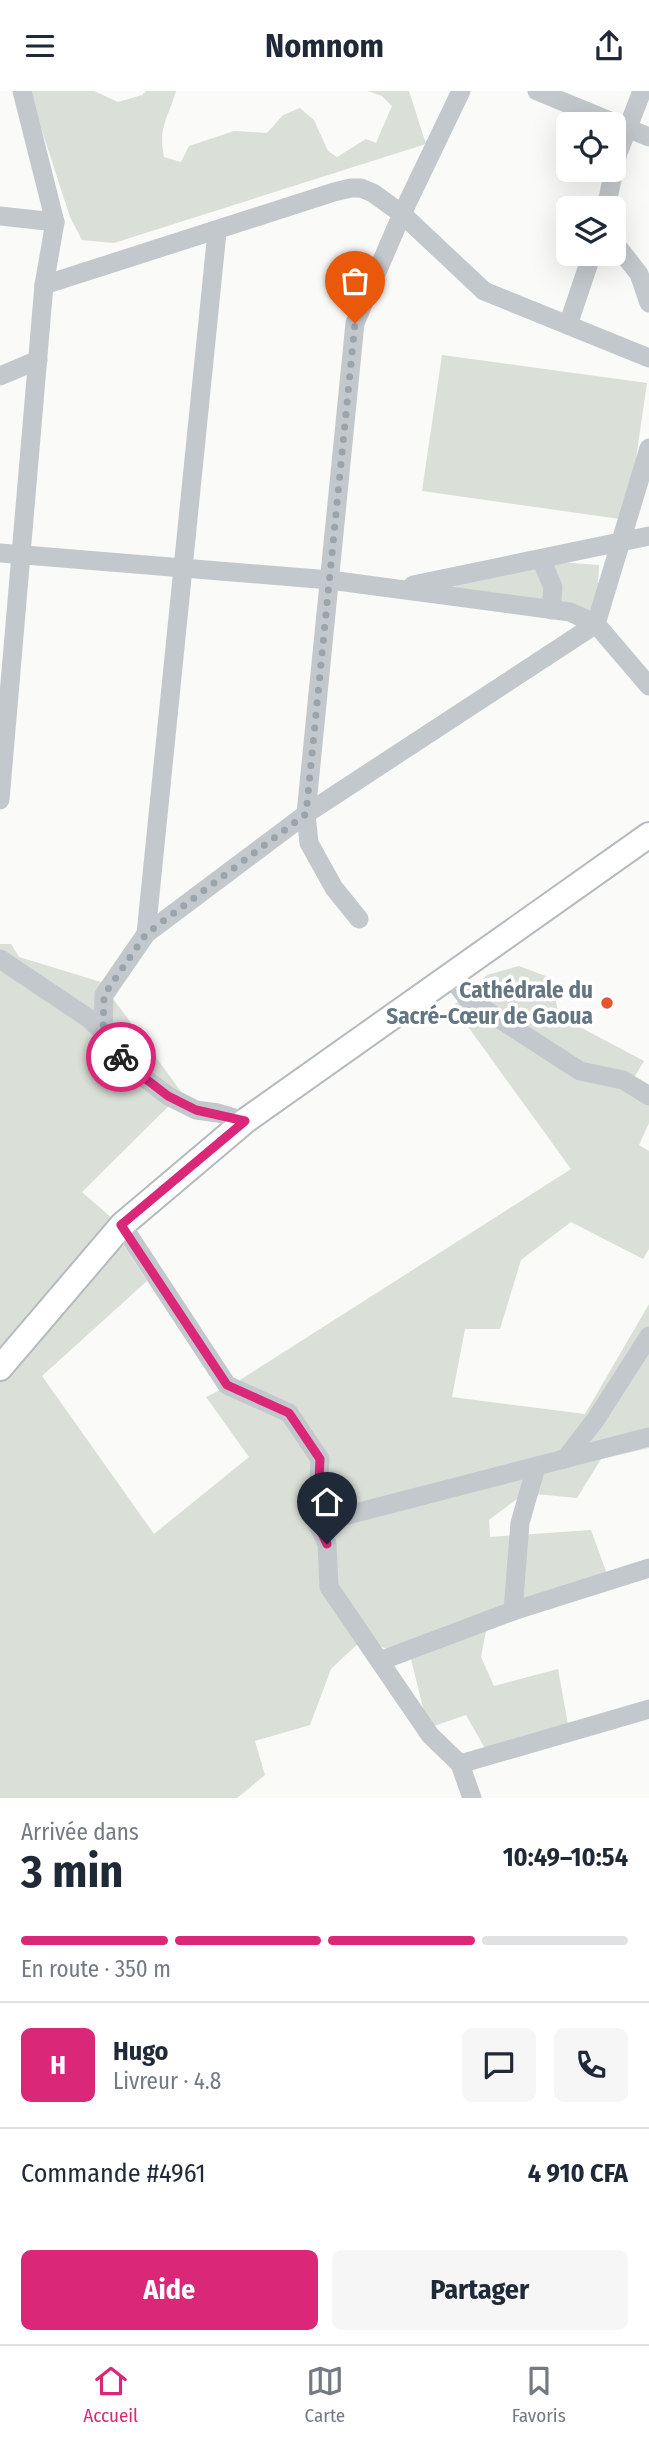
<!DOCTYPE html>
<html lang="fr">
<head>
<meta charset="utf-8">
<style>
	body { margin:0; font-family:"Fira Sans Condensed",sans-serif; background:#f6f6f7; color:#1f2937; height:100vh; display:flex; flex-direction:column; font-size:26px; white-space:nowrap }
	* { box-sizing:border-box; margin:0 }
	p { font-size:23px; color:#747a83 }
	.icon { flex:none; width:38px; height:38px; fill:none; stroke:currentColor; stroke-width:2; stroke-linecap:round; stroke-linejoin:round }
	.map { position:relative; height:1707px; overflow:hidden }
	.drawer { display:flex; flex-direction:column; background:#fff; flex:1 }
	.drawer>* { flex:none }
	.fabs { position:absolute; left:556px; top:21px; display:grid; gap:14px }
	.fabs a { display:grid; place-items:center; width:70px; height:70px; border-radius:10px; background:#fff; box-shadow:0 7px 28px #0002; font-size:35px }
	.pin { position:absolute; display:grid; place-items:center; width:60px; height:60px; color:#fff; margin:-72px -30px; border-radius:50% 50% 50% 0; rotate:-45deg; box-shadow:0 0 7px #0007 }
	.pin .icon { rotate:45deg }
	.courier { position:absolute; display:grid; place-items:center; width:70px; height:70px; margin:-35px; border:5px solid #db2777; border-radius:50%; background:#fff; color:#222; box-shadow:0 2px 9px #0007 }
	.summary em { font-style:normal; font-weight:700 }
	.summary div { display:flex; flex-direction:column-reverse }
	.summary { display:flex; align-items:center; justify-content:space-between; height:119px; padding:0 21px }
	h1 { font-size:46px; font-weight:700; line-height:52px }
	.bar { display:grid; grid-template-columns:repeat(4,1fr); gap:10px 7px; align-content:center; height:84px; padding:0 21px }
	.bar i { height:9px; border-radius:5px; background:#e0e1e3 }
	.bar .selected { background:#db2777 }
	.bar p { grid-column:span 4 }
	.line { display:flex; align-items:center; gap:18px; padding:0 21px; border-top:2px solid #e0e1e3 }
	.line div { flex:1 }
	.round { display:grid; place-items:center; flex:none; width:74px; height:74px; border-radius:10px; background:#f6f6f7 }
	.button { display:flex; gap:14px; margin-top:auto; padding:14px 21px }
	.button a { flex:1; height:80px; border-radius:10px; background:#db2777; color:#fff; font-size:28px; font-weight:700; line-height:80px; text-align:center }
	.button a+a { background:#f6f6f7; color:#1f2937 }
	header { display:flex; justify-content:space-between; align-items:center; height:91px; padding:0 21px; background:#fff; font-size:32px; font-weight:700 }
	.tab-bar { display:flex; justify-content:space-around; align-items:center; height:98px; border-top:2px solid #e0e1e3; background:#fff; font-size:19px; color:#747a83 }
	.tab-bar a { display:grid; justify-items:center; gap:4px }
	.tab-bar .selected { color:#db2777 }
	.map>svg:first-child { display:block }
</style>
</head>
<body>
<header><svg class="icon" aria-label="menu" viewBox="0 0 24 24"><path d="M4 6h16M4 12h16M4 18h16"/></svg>Nomnom<svg class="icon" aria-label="share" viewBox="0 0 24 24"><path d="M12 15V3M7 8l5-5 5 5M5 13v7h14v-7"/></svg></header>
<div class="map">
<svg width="649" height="1707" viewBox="0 0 649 1707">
	<rect width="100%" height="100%" fill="#fafaf8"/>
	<g fill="#dadfd7">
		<path d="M29 0H94L118 11 142 4 146 0H176C168 28 158 35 164 66L181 71 189 55 234 40 267 42 283 24 300 17 314 29 328 60 337 66 366 48 376 52 392 15 382 5 368 0H409L426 53 114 152 82 149 70 126Z"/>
		<polygon points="442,264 647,292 627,429 422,400"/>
		<polygon points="546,470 599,474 596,533 398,497"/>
		<polygon points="0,853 11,853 19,866 101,891 182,1002 82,1101 113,1128 120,1149 147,1190 42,1285 154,1443 249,1366 206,1306 240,1289 571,1078 453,915 487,884 519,875 551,887 559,925 644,970 632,990 649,994 649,1032 639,1054 649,1060 649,1158 643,1168 571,1131 521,1169 500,1238 465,1238 452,1306 585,1323 649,1213 649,1357 601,1368 577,1407 525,1402 489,1429 490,1446 591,1439 611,1494 487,1535 481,1566 494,1595 558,1578 569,1639 491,1668 466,1624 428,1637 411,1568 363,1548 331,1578 310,1634 255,1650 265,1684 237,1707 0,1707"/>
	</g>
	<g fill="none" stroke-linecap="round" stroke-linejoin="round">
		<defs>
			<polyline id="major" points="0,1277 122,1134 245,1030 649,744"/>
		</defs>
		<use href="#major" stroke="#b5babe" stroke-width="28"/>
		<g stroke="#c3c8cc" stroke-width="19">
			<polyline points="537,0 649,46"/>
			<polyline points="614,78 618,62 642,0"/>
			<polyline points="606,117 614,79"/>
			<polyline points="0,125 55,131"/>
			<polyline points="614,151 639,183 649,212"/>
			<polyline points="44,194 334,101 351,97 361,97 373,102 402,123 484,200 649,267"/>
			<polyline points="568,234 592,163"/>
			<polyline points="0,285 38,269"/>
			<polyline points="0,462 330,489 570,521 596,533 649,595"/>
			<polyline points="541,468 553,496 551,519"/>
			<polyline points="413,494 649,445"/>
			<polyline points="0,709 44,194 55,131 22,0"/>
			<polyline points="359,828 334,797 309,752 306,723 355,232 402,123 461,0"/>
			<polyline points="146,843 217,141"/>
			<polyline points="0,868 88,927 103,941 124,971 168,1005 196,1019 218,1022 245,1030"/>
			<polyline points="451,886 467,907 580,980 623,989 649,1005"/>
			<polyline points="103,941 104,904 146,843 306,723 596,533 649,357"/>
			<polyline points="122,1134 227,1294 289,1322 320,1368 317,1432 327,1453 329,1496 430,1644 460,1673 472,1707"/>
			<polyline points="565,1368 596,1328 649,1245"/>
			<polyline points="317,1432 649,1346"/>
			<polyline points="513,1520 520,1432 536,1376"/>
			<polyline points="380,1570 513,1520 649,1477"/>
			<polyline points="460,1673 649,1618"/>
		</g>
		<use href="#major" stroke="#fff" stroke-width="24"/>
	</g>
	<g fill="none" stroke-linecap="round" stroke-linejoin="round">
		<polyline stroke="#99a4ac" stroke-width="7" stroke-dasharray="0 12.6" points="121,966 103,941 104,904 146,843 306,723 355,232"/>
		<polyline stroke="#db2777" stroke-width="9" points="121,966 124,971 168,1005 196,1019 245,1030 121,1134 227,1294 289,1322 320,1368 317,1432 327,1453"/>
	</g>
	<circle fill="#e4572e" stroke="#fff" stroke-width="2.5" cx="607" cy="912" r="7"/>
	<g text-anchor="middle" stroke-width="7" stroke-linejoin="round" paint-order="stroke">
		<g font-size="23" font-weight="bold" fill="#657683" stroke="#fff" text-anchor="end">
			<text x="593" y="907">Cathédrale du<tspan x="593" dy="26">Sacré-Cœur de Gaoua</tspan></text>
		</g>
	</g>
</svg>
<div class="fabs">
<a><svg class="icon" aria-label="locate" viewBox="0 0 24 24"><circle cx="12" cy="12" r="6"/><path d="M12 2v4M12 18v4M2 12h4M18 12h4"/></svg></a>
<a><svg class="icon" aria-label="layers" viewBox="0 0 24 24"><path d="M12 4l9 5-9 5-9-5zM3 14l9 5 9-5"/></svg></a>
</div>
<div class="pin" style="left:355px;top:232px;background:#ea580c"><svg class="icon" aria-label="bag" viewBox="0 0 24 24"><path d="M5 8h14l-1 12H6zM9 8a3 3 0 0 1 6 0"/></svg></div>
<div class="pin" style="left:327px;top:1453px;background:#1f2937"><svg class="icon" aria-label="home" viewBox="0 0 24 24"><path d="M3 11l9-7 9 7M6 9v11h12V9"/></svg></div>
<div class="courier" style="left:121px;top:966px"><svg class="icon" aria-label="bike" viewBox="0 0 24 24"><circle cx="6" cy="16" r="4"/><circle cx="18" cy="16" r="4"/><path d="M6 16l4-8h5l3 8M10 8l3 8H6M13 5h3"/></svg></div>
</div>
<section class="drawer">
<div class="summary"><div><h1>3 min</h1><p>Arrivée dans</p></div><em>10:49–10:54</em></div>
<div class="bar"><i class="selected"></i><i class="selected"></i><i class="selected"></i><i></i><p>En route · 350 m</p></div>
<div class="line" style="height:126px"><b class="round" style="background:#db2777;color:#fff">H</b><div><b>Hugo</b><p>Livreur · 4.8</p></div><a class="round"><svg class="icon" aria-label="chat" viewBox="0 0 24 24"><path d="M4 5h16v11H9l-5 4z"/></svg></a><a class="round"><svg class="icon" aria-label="phone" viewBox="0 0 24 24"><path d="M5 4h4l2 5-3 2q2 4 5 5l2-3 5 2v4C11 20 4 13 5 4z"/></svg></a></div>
<div class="line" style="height:91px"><div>Commande #4961</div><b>4 910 CFA</b></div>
<div class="button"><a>Aide</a><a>Partager</a></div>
</section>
<nav class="tab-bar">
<a class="selected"><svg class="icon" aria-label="home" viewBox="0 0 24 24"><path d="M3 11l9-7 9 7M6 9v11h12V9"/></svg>Accueil</a>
<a><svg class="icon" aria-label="map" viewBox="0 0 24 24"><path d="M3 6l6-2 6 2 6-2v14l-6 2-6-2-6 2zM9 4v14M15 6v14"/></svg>Carte</a>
<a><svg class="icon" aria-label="saved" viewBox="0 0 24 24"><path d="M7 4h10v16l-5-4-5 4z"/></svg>Favoris</a>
</nav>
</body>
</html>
